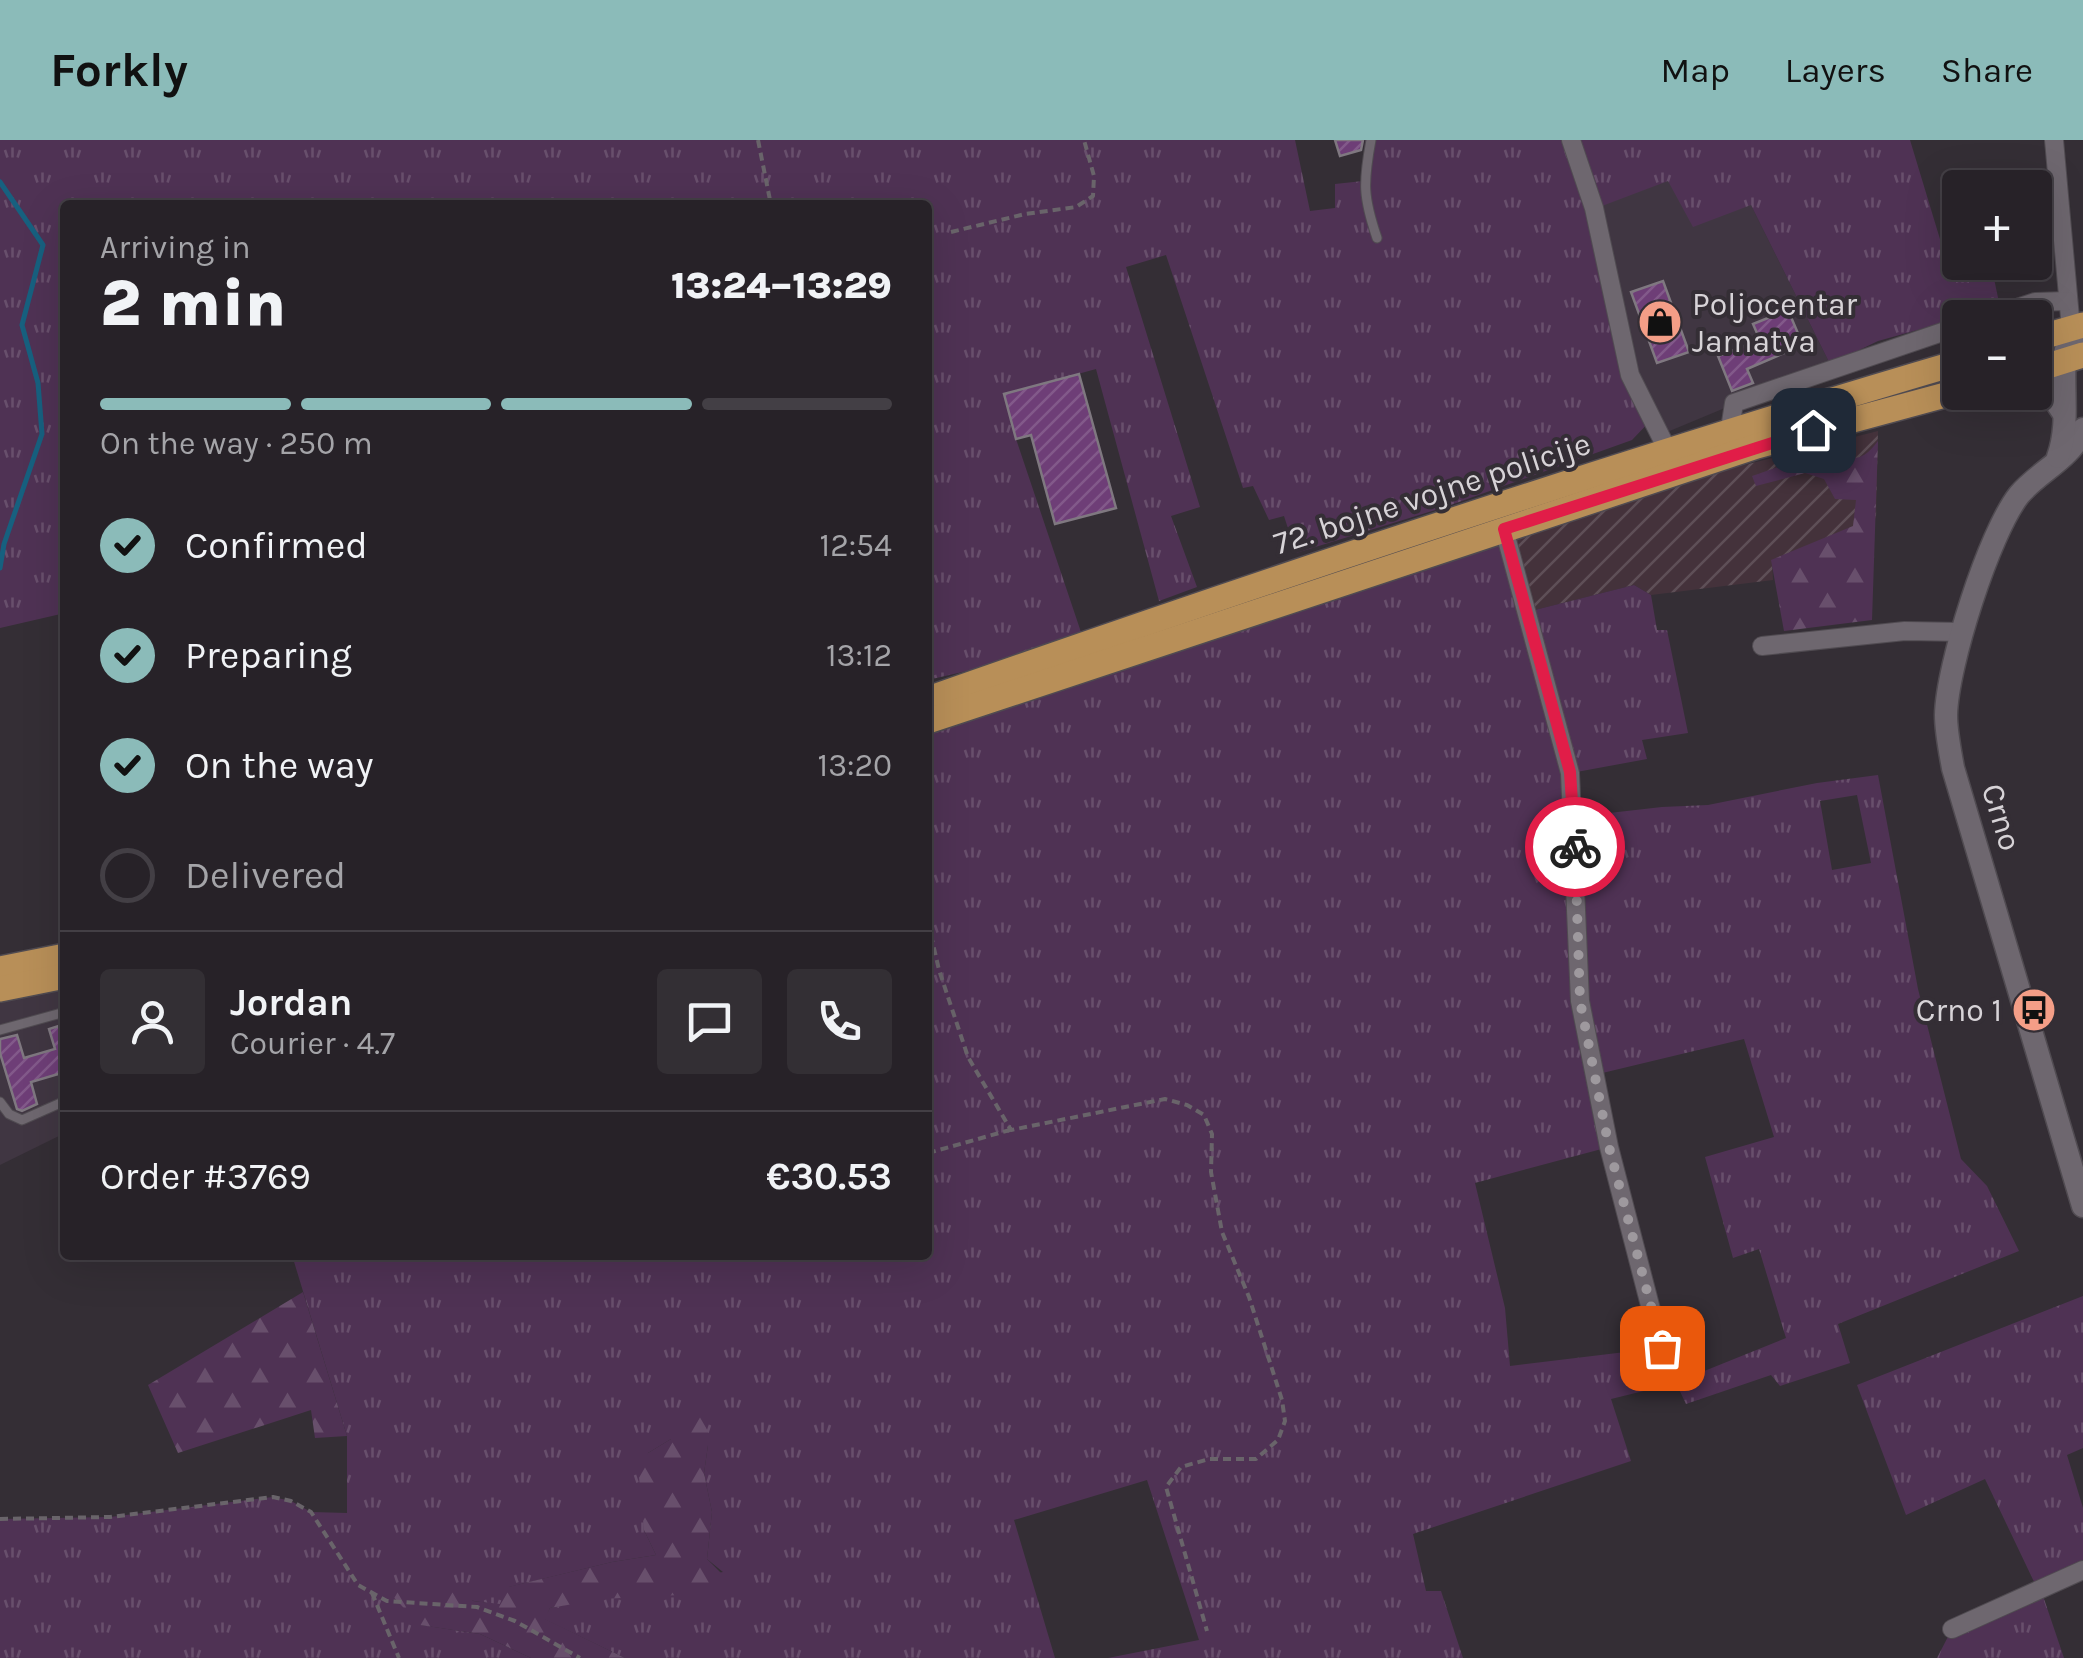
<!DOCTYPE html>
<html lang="en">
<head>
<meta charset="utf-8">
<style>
	body { margin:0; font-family:Karla,sans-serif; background:#332f34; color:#f1f3f6; height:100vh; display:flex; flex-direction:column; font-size:38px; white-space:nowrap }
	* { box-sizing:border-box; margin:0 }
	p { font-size:32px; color:#a4a4a8 }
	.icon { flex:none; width:55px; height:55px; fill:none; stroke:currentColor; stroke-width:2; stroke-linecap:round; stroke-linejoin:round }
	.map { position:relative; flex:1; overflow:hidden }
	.side { position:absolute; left:60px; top:60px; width:872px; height:1060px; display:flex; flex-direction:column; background:#272228; border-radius:10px; box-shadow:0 10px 40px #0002,0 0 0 2px #433f45 }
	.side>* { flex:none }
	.controls { position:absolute; left:1942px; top:30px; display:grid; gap:20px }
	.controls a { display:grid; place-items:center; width:110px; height:110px; border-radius:10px; background:#272228; box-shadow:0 10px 40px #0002,0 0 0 2px #433f45; font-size:50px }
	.pin { position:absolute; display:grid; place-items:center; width:85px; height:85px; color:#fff; margin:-42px; border-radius:20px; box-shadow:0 5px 15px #0006 }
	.courier { position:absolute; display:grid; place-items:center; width:100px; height:100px; margin:-50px; border:8px solid #e11d48; border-radius:50%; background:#fff; color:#222; box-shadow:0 2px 12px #0007 }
	.head em { font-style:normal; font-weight:800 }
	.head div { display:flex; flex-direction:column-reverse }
	.head { display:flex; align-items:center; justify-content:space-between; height:170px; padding:0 40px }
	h1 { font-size:65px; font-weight:800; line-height:75px }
	.bar { display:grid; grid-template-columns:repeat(4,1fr); gap:15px 10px; align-content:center; height:120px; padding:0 40px }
	.bar i { height:12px; border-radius:8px; background:#433f45 }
	.bar .on { background:#8bbbb9 }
	.bar p { grid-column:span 4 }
	.line { display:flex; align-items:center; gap:25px; padding:0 40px; border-top:2px solid #433f45 }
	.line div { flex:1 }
	.round { display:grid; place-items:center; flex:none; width:105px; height:105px; border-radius:10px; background:#332f34 }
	ol { padding:0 40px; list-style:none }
	li { display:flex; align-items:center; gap:30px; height:110px }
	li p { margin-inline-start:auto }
	li .icon { padding:10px; border-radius:50%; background:#8bbbb9; color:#111; stroke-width:4 }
	li:last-child { color:#a4a4a8 }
	li i { width:55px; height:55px; border:5px solid #433f45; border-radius:50% }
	header { display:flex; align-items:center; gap:60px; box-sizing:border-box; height:140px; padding:0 50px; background:#8bbbb9; color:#111 }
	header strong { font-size:48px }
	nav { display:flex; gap:55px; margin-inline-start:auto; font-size:35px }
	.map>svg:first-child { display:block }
</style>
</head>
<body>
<header>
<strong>Forkly</strong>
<nav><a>Map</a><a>Layers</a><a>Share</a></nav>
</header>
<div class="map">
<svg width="2083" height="1518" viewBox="0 0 2083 1518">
	<defs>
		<pattern id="industrial-furrows" width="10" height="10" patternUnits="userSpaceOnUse" patternTransform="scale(2.5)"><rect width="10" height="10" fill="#44323b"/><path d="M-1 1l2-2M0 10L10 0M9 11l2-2" fill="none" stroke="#5e4f57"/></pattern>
		<pattern id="grass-tufts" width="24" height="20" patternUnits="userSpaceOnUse" patternTransform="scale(2.5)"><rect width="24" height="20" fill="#4f3254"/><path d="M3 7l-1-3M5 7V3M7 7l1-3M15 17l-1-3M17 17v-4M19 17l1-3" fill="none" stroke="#684f6c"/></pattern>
		<pattern id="forest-firs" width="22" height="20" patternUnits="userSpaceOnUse" patternTransform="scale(2.5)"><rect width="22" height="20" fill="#4f3254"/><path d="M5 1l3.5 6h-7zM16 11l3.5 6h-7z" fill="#684f6c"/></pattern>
		<pattern id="building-hatch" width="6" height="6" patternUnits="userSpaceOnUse" patternTransform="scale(2.5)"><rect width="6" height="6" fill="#6e3e77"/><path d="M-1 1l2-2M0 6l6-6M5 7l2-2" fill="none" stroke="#82598a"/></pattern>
	</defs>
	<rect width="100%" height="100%" fill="#342e35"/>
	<g fill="#403642">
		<polygon points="1669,40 1751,65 1830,224 1660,295 1630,235 1594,68"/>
		<polygon points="65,845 65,993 0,1025 0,859"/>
	</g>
	<polygon fill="url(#industrial-furrows)" points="1878,291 1876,378 1772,420 1773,440 1651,455 1634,445 1527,472 1507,398 1713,333"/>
	<g fill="url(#grass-tufts)" fill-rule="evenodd">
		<polygon points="0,0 1295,0 1310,71 1335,68 1335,44 1363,41 1365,0 1910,0 1946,119 1993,134 2000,167 1878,201 1830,224 1751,65 1693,87 1668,41 1594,69 1609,148 1653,278 1632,300 1445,367 1296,413 1284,376 1269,380 1253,346 1243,348 1166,115 1126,127 1200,367 1171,376 1197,447 1159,461 1096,229 1005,254 1016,299 1085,504 932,539 928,535 928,65 65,65 65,473 0,488"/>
		<path d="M1507 398 1527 472 1634 445 1651 455 1657 490H1667L1688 593 1642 600 1647 619 1571 633 1574 677 1662 667 1708 665 1817 643 1878 635 1918 849 1961 1019 1987 1046 2019 1111 1838 1184 1850 1223 1780 1246 1771 1235 1686 1264 1676 1243 1611 1259 1631 1321 1413 1394 1426 1451H1441L1463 1518H1108L1199 1500 1147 1340 1014 1380 1055 1518H625L544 1479 550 1468 723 1432 707 1419 712 1372 704 1333 708 1305 671 1299 648 1313 644 1390 656 1415 612 1422 509 1447 500 1465 385 1447 421 1485 480 1494 531 1518H0V1379L110 1377 273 1357 291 1361 311 1372 347 1373V1296L292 1115H928V594ZM1857 655 1871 723 1832 730 1820 661ZM1744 899 1774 997 1705 1017 1733 1118 1759 1109 1786 1198 1677 1242 1667 1207 1510 1226 1505 1168 1475 1043 1609 1007 1594 935Z"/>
		<polygon points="2083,1156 2083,1308 2067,1315 2083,1368 2083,1430 2037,1448 1985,1339 1906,1375 1857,1245"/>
		<polygon points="2043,1456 2064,1518 1937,1518 1952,1489"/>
	</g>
	<g fill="url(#forest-firs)">
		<path d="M1878 301 1872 480 1784 491 1771 420 1853 386 1856 360 1835 359 1824 339 1805 333 1756 346 1752 336C1774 329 1799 318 1822 315 1847 311 1856 331 1878 301Z"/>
		<polygon points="303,1152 347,1296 315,1298 311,1270 178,1313 148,1245"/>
		<polygon points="689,1254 705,1261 708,1305 704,1333 712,1372 707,1419 731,1443 679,1455 602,1459 550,1468 545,1479 625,1518 531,1518 480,1494 420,1485 384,1447 456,1447 473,1461 500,1464 508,1447 612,1422 656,1415 644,1390 639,1337 648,1313 671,1299"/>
	</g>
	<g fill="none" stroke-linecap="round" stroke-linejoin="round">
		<polyline stroke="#17607f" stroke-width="5" points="0,42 43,105 22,185 38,243 42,294 4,404 0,428"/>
	</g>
	<g fill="url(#building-hatch)" stroke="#7f7880" stroke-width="2.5">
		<polygon points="1335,0 1363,0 1361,10 1340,16"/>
		<polygon points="1663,141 1689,212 1657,223 1631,152"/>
		<polygon points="1788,170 1803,205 1747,229 1753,243 1732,251 1718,216 1760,200 1753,184"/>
		<polygon points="1079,234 1116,368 1055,384 1031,295 1016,299 1004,254"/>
		<polygon points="65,884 65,932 31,942 37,964 22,971 17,969 0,913 0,899 17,895 24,918 55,909 49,889"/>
	</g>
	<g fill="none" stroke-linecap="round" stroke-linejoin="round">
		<defs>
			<g id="service">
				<path d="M1371 0C1363 43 1363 57 1377 98"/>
				<polyline points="0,890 65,872"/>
				<polyline points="0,962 9,974 22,980 65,961"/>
			</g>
			<g id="minor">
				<polyline points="1571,0 1594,68 1630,235 1667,309"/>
				<polyline points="2054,0 2071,189"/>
				<polyline points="1987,178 2035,162 2068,161"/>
				<polyline points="1730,289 1734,263 1960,186"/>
				<polyline points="1504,389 1570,633 1580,861 1609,1007 1661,1208"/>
				<polyline points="1762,506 1905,491 1963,492"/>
				<polyline points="1952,1489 2083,1430"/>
			</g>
			<g id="tertiary">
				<polyline points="2035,250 2054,259 2064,274"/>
				<path d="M2083 289C2071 319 2039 331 2019 355 1989 393 1947 526 1946 575 1946 592 1950 611 1953 628L2083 1066"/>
				<path d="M2058 317C2073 275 2056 230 2071 189L2083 199"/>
			</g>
			<g id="primary">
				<polyline points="2035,199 2083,185"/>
				<polyline points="2035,230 2083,215"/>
				<path d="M928 559C1269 439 1613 324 1960 222"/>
				<polyline points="928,581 1757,306 1960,251"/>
				<polyline points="0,829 65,816"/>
				<polyline points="0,849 65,836"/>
			</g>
		</defs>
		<use href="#service" stroke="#504b51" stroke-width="11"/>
		<use href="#minor" stroke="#504b51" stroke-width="20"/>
		<use href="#tertiary" stroke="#504b51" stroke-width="25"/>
		<use href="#primary" stroke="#504b51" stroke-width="28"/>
		<g stroke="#69646a" stroke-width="4" stroke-dasharray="8 5" stroke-linecap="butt">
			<polyline points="758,0 771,65"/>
			<polyline points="951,92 1025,74 1076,67 1093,56 1094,36 1084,0"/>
			<polyline points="928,782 939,830 968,917 1011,990 1165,959 1187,965 1204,975 1212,994 1211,1032 1222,1092 1249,1157 1282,1260 1285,1281 1278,1300 1256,1319 1209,1319 1181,1327 1166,1347 1207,1491"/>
			<polyline points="928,1013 1010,990"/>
			<polyline points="0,1379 110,1377 273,1357 291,1361 311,1372 358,1445 387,1461 477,1467 515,1481 580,1518"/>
			<polyline points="372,1453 399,1518"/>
		</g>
		<use href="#service" stroke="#6e676f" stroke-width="9"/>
		<use href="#minor" stroke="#6e676f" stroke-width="18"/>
		<use href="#tertiary" stroke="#6e676f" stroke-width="22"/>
		<use href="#primary" stroke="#b88f58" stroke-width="25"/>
	</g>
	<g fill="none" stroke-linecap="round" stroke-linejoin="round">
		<polyline stroke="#9e999e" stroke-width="10" stroke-dasharray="0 18" points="1575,707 1580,861 1609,1007 1662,1208"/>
		<polyline stroke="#e11d48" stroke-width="12" points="1575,707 1570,632 1504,389 1813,290"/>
	</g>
	<defs>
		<symbol id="shop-disc" viewBox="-11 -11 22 22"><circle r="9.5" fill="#f49e87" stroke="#342e35"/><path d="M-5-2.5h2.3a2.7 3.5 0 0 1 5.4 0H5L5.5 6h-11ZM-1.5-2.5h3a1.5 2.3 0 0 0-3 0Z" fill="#111"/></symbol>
		<symbol id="bus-disc" viewBox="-11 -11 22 22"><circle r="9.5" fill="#f49e87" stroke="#342e35"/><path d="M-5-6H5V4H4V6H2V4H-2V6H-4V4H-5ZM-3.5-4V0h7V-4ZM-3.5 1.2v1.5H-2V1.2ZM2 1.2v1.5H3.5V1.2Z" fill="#111"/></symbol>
	</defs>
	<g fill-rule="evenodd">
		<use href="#shop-disc" x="1635" y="157" width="50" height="50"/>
		<use href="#bus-disc" x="2009" y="845" width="50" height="50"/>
	</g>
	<g text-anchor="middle" stroke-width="8" stroke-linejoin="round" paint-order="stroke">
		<g font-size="32" fill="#d7d3d7" stroke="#342e35" text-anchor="start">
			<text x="1692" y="175">Poljocentar<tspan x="1692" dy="37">Jamatva</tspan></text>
			<text x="2002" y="881" text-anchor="end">Crno 1</text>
		</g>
		<g font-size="32" fill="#d7d3d7" stroke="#342e35">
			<text transform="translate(1432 353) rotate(-18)" y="11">72. bojne vojne policije</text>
			<text transform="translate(2002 677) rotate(73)" y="11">Crno</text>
		</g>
	</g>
</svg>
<div class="controls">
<a>+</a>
<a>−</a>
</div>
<div class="pin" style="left:1662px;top:1208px;background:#ea580c"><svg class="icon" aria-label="bag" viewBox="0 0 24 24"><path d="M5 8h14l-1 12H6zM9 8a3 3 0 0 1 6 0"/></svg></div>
<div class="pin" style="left:1813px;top:290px;background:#1f2937"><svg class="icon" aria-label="home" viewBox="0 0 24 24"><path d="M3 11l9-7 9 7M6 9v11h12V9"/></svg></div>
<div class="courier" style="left:1575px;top:707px"><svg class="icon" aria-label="bike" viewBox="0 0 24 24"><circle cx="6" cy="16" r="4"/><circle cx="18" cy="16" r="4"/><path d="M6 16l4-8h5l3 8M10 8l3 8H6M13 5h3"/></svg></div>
<section class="side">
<div class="head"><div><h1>2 min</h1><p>Arriving in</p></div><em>13:24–13:29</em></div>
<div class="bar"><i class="on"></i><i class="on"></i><i class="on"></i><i></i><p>On the way · 250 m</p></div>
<ol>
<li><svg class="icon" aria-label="check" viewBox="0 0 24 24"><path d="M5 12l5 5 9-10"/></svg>Confirmed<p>12:54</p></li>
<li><svg class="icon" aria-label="check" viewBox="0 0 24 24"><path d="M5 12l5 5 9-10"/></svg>Preparing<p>13:12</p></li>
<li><svg class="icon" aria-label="check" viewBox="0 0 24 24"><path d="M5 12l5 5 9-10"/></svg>On the way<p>13:20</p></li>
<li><i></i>Delivered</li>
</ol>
<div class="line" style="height:180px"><a class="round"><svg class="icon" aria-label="person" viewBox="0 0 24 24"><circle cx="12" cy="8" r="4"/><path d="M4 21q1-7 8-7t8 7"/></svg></a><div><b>Jordan</b><p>Courier · 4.7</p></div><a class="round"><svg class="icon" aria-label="chat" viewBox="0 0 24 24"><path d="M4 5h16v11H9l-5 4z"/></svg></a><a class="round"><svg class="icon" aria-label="phone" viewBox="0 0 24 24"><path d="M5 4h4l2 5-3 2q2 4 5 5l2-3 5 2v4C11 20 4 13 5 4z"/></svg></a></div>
<div class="line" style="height:130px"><div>Order #3769</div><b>€30.53</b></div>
</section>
</div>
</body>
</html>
